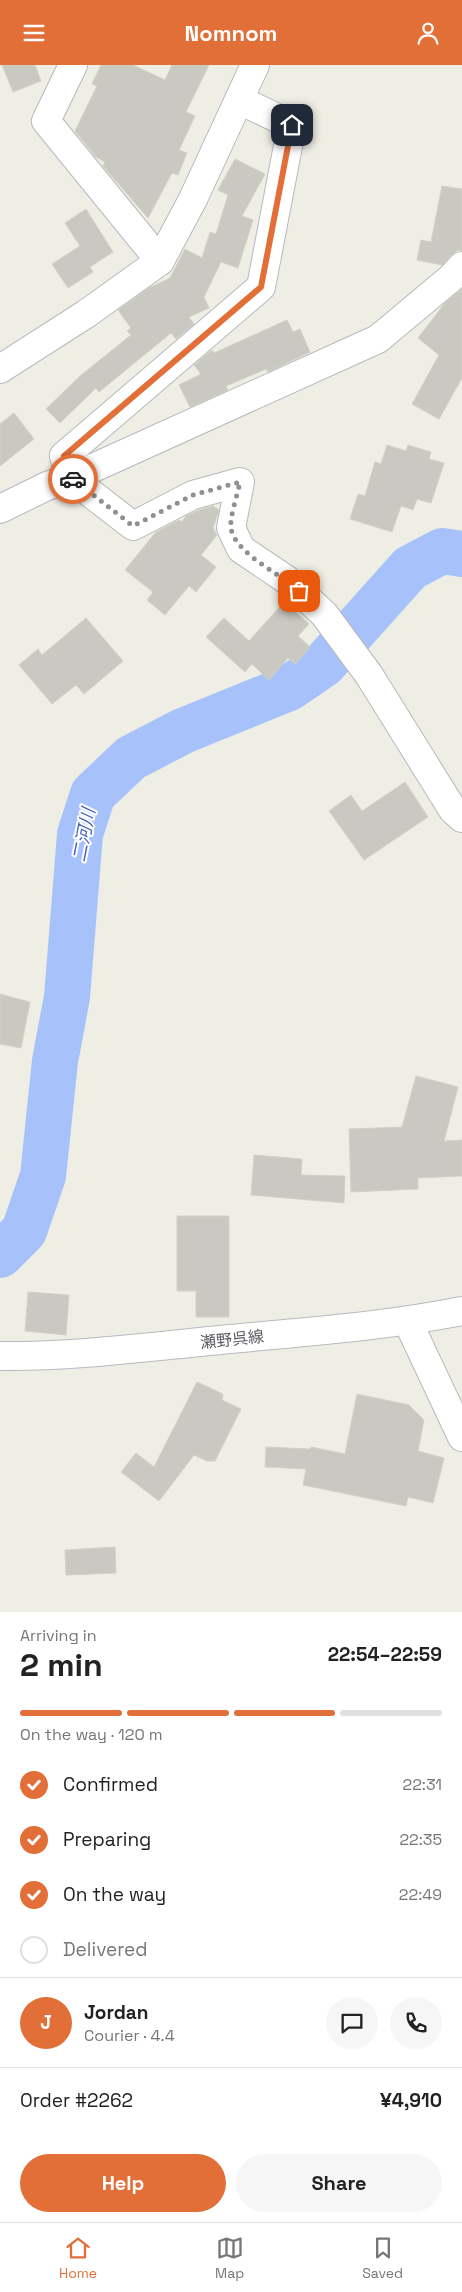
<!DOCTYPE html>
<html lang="en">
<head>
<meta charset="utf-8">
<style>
	body { margin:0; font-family:"Space Grotesk","Noto Sans JP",sans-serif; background:#f6f6f6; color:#222; height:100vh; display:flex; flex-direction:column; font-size:19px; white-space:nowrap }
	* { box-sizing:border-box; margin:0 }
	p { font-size:16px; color:#767676 }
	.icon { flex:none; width:28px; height:28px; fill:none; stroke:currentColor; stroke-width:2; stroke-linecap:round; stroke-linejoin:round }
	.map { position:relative; height:1547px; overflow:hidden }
	.details { display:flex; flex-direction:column; background:#fff; flex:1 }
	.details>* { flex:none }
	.pin { position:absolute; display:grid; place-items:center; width:42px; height:42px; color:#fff; margin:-21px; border-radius:10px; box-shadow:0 2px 8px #0006 }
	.courier { position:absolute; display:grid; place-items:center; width:50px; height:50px; margin:-25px; border:4px solid #e26f37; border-radius:50%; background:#fff; color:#222; box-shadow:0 1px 6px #0007 }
	.headline em { font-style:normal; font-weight:700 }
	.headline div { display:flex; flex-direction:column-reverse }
	.headline { display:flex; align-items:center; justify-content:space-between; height:85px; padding:0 20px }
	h1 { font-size:32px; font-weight:700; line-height:38px }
	.bar { display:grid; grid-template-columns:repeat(4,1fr); gap:8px 5px; align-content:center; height:60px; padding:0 20px }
	.bar i { height:6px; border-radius:4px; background:#e0e0e0 }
	.bar .active { background:#e26f37 }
	.bar p { grid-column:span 4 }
	.line { display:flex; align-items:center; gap:12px; padding:0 20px; border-top:1px solid #e0e0e0 }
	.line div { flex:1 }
	.round { display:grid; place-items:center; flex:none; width:52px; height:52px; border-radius:26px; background:#f6f6f6 }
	ol { padding:0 20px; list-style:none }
	li { display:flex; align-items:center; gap:15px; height:55px }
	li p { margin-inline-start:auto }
	li .icon { padding:5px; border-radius:50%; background:#e26f37; color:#fff; stroke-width:4 }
	li:last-child { color:#767676 }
	li i { width:28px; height:28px; border:2px solid #e0e0e0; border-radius:50% }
	.primary-button { display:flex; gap:10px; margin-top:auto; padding:10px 20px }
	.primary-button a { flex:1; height:58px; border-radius:30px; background:#e26f37; color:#fff; font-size:20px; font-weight:700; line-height:58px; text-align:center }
	.primary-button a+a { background:#f6f6f6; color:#222 }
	header { display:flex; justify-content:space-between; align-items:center; height:65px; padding:0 20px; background:#e26f37; color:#fff; font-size:22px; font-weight:700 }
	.menu { display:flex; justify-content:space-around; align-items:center; height:70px; border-top:1px solid #e0e0e0; background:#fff; font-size:14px; color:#767676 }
	.menu a { display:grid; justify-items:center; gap:2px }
	.menu .active { color:#e26f37 }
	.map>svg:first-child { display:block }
</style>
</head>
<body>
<header><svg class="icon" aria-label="menu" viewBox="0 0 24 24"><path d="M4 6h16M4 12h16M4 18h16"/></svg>Nomnom<svg class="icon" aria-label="person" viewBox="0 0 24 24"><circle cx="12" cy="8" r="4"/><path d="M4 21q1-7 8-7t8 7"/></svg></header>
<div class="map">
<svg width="462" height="1547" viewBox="0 0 462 1547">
	<rect width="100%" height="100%" fill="#eeeee5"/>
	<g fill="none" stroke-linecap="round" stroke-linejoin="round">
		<polyline stroke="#a7c2fb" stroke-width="46" points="0,1190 24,1166 43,1111 55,996 67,932 80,769 93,729 131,693 183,666 289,623 324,599 410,503 442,486 462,489"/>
	</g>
	<g fill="#c9c9c1" stroke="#d3d2c3">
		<polygon points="2,0 35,0 41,16 13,27"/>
		<polygon points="101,0 133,0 165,15 172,0 209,0 186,47 195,51 179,85 187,88 178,110 172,108 148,153 103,101 105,97 96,92 75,66 97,21 92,19"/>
		<polygon points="235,94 265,109 242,151 253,155 238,203 221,197 204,232 209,243 189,252 194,259 176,274 171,268 99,327 96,323 60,358 46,344 80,311 131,270 127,266 131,263 118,245 149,223 170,213 185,184 202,193 210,167 216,169 228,130 218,125"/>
		<polygon points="442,121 462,124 462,186 458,185 451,190 442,200 417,195 421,175 431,177"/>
		<polygon points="86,144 113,187 90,202 93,207 68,223 52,199 80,181 65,158"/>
		<polygon points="462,224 462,313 439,354 412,339 439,290 418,273 445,238"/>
		<polygon points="287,255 293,267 300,264 310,287 268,307 266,304 226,321 228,325 190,342 179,320 201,309 194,300 212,285 214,288"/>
		<polygon points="14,348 34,374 0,401 0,359"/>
		<polygon points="387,380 406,386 408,380 431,387 429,394 444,398 431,438 417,434 413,445 401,441 392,467 350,454 358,429 365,431 375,397 381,399"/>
		<polygon points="213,441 219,445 213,463 217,470 201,490 216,502 196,527 189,521 165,550 147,535 153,527 125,505 156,467 179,455 182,457 186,451 199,445"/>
		<polygon points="284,537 309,559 298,571 310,582 295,599 288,593 269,615 252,599 245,607 206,572 224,553 249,576"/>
		<polygon points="86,553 123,596 84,629 76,620 52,639 19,600 38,584 42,590"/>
		<polygon points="405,717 428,752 364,795 329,746 351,730 362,746"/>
		<polygon points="0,929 30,937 21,983 0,979"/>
		<polygon points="416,1011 458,1022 444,1076 462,1075 462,1111 418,1113 418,1124 351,1127 349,1064 402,1062"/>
		<polygon points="254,1090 302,1094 301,1110 345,1111 344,1138 251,1130"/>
		<polygon points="177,1151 229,1151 229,1252 196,1252 196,1226 177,1226"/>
		<polygon points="28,1227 69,1230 66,1270 25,1266"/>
		<polygon points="197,1317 223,1329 222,1335 241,1344 215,1396 207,1396 194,1390 159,1436 121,1407 136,1388 154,1402"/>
		<polygon points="357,1329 409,1340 424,1355 418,1386 444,1393 433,1438 408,1432 406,1441 303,1420 306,1404 265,1402 266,1382 310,1384 311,1382 345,1389"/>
		<polygon points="115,1482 116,1508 66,1510 65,1485"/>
	</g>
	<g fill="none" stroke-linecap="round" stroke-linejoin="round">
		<defs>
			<g id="street">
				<polyline points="73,0 46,56 160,196"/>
				<polyline points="239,35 292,60 261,222 64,391 71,413 133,461 193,430 240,417 231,463 241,484 287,515 324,549 369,610 453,745 462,753"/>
				<polyline points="0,444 47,421 71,413 378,274 451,213 462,201"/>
				<polyline points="408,1257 462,1372"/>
			</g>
			<g id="secondary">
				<polyline points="0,304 86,249 160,196 193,134 255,0"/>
				<path d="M0 1291C73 1292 147 1282 220 1275 301 1267 382 1262 462 1246"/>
			</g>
		</defs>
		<use href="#street" stroke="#b7b8be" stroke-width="30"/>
		<use href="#secondary" stroke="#b8b9c0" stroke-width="30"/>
		<use href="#street" stroke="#fff" stroke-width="28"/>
		<use href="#secondary" stroke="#fff" stroke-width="28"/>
	</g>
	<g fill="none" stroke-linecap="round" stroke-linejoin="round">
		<path stroke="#8f9091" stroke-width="5" stroke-dasharray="0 9" d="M73 414 133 461 193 430 240 417C238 428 229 454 231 464 237 490 280 508 299 526"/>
		<polyline stroke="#e26f37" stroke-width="6" points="73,414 64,391 261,222 292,60"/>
	</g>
	<g text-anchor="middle" stroke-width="4" stroke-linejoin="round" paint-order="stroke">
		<g font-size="16" fill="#5c5e64" stroke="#fff">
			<text transform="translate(232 1274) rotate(-6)" y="6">瀬野呉線</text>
		</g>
		<g font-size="18" font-style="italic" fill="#4a66bf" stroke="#fff">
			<text transform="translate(84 770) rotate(-79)" y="6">二河川</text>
		</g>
	</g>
</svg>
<div class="pin" style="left:299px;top:526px;background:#ea580c"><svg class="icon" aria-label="bag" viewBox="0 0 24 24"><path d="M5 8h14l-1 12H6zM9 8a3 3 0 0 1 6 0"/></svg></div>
<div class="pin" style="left:292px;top:60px;background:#1f2937"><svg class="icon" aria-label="home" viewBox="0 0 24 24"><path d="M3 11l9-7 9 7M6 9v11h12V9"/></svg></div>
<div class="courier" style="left:73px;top:414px"><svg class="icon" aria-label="car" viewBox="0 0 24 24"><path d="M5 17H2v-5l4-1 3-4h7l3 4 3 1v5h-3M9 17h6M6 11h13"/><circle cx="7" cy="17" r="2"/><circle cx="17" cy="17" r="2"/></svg></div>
</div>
<section class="details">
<div class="headline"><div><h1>2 min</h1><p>Arriving in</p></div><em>22:54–22:59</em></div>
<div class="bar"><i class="active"></i><i class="active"></i><i class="active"></i><i></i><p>On the way · 120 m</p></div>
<ol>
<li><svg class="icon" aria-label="check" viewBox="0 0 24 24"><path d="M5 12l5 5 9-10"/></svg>Confirmed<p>22:31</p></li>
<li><svg class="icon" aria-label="check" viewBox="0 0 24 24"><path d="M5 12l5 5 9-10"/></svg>Preparing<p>22:35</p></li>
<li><svg class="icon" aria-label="check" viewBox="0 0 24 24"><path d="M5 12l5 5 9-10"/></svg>On the way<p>22:49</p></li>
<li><i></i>Delivered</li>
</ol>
<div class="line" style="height:90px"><b class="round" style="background:#e26f37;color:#fff">J</b><div><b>Jordan</b><p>Courier · 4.4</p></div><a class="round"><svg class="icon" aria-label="chat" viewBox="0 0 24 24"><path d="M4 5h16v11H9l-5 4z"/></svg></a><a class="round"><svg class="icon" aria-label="phone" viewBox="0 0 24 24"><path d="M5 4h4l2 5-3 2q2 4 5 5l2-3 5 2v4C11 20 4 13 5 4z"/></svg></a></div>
<div class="line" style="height:65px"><div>Order #2262</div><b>¥4,910</b></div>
<div class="primary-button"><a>Help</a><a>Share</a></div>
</section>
<nav class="menu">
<a class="active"><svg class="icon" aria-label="home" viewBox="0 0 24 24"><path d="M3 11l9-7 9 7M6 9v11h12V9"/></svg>Home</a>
<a><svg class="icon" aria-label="map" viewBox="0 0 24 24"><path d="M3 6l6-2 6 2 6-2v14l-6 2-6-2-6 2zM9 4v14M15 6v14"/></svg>Map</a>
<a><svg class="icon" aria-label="saved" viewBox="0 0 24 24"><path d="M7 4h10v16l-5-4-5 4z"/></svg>Saved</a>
</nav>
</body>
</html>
